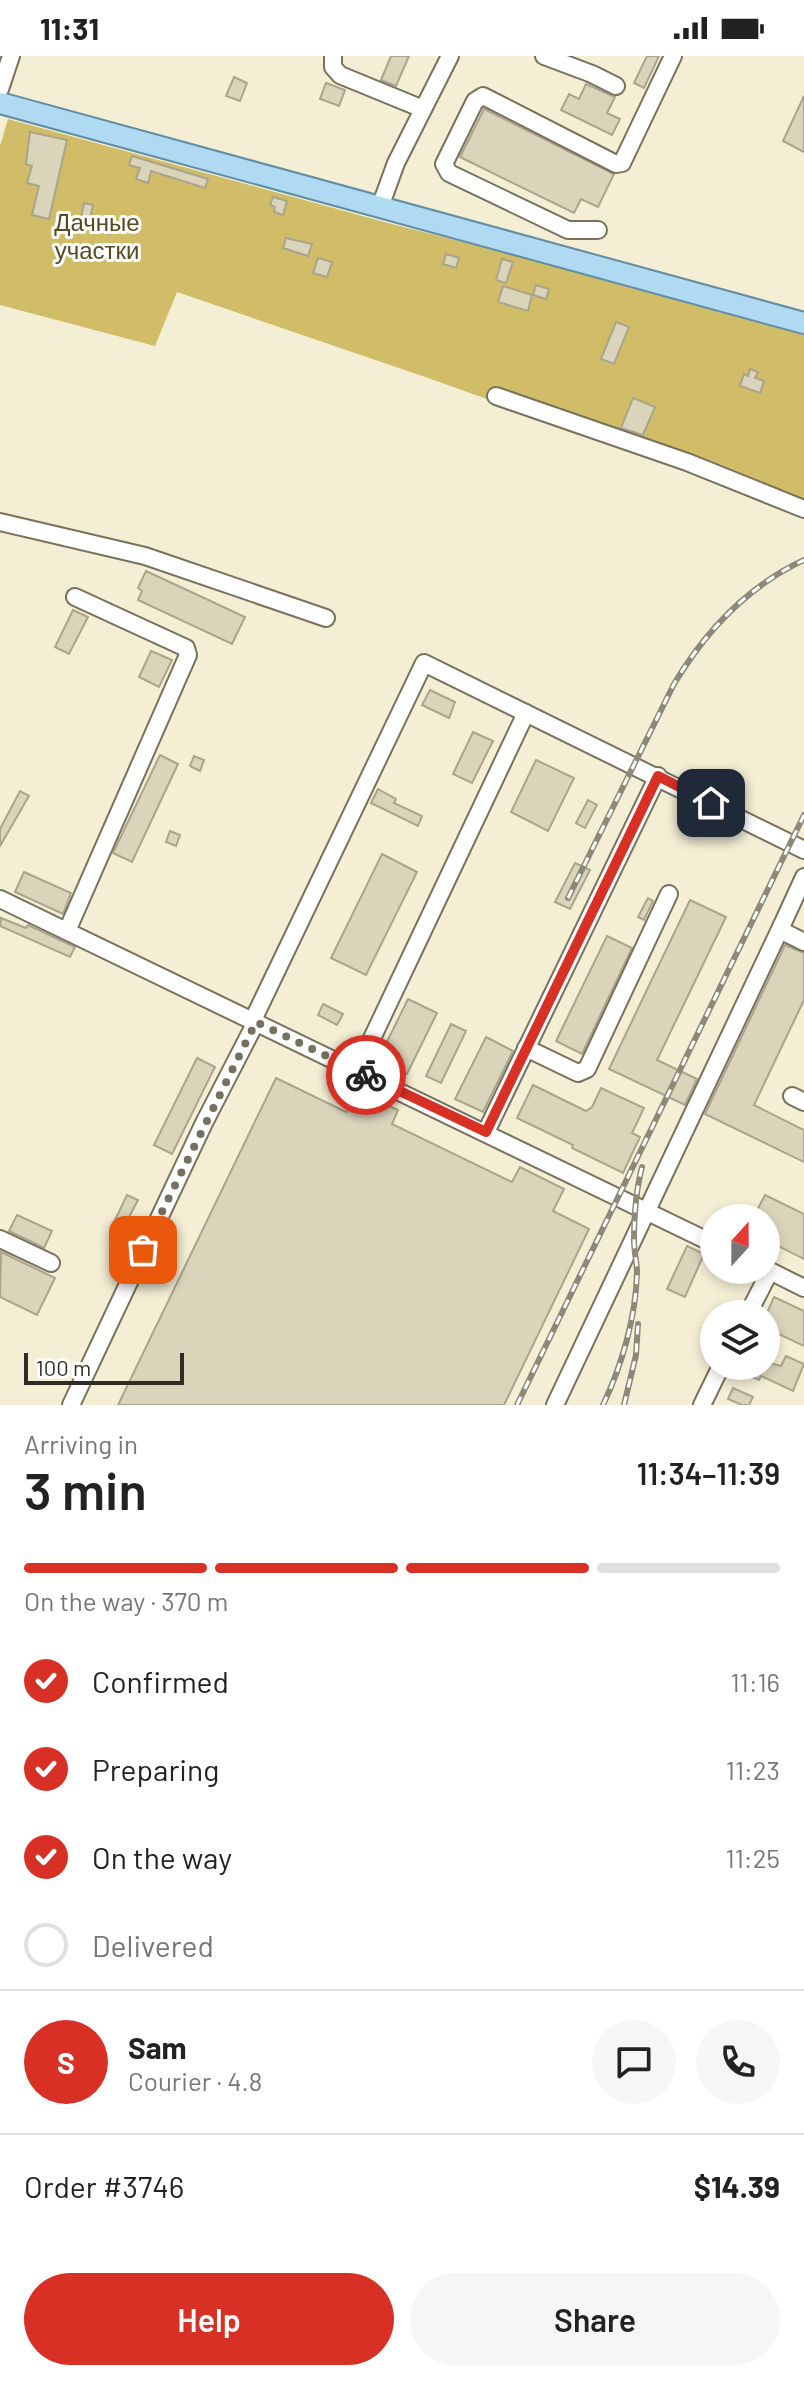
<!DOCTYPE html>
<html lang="en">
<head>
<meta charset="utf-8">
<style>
	body { margin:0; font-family:Barlow,sans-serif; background:#f6f6f6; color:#222; height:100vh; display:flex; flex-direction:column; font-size:30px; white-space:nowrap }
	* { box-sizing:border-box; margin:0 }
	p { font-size:26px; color:#767676 }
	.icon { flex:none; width:44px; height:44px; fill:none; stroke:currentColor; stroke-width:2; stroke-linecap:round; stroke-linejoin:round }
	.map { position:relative; height:1349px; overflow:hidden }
	.panel { display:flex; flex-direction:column; background:#fff; flex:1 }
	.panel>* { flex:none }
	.needle { width:52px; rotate:21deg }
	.buttons { position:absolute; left:700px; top:1148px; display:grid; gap:16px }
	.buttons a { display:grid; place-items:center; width:80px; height:80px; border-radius:50%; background:#fff; box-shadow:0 4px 12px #0003; font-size:40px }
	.scale { position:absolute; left:24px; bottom:20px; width:160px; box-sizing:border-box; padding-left:8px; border:4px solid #2f2d23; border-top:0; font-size:22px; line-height:28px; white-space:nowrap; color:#2f2d23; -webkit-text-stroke:6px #fff; paint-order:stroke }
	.pin { position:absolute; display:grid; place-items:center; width:68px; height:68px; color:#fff; margin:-34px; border-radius:16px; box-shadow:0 4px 12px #0006 }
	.courier { position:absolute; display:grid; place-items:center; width:80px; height:80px; margin:-40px; border:6px solid #d93025; border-radius:50%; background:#fff; color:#222; box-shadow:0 2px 10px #0007 }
	.summary em { font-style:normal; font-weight:600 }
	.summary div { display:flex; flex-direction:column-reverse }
	.summary { display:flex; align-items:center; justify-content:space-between; height:136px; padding:0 24px }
	h1 { font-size:52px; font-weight:600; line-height:60px }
	.bar { display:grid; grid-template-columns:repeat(4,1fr); gap:12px 8px; align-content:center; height:96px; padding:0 24px }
	.bar i { height:10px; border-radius:6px; background:#e0e0e0 }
	.bar .selected { background:#d93025 }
	.bar p { grid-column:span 4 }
	.line { display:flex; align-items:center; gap:20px; padding:0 24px; border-top:2px solid #e0e0e0 }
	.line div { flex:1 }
	.round { display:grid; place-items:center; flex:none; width:84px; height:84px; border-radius:42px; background:#f6f6f6 }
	ol { padding:0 24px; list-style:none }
	li { display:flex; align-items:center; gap:24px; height:88px }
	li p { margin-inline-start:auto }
	li .icon { padding:8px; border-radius:50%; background:#d93025; color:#fff; stroke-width:4 }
	li:last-child { color:#767676 }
	li i { width:44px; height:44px; border:4px solid #e0e0e0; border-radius:50% }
	.primary-button { display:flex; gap:16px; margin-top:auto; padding:16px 24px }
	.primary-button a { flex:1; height:92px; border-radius:48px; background:#d93025; color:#fff; font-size:32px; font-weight:600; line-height:92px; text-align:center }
	.primary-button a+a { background:#f6f6f6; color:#222 }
	.status { display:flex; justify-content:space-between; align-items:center; height:56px; padding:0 40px; background:#fff; direction:ltr }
	.status svg { height:22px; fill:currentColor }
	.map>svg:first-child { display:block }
</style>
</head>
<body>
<div class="status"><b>11:31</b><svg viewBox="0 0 49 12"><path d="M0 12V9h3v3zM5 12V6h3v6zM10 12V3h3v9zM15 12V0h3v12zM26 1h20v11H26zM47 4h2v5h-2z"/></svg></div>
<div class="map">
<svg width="804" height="1349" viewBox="0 0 804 1349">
	<rect width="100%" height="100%" fill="#f4eed5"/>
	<polygon fill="#d1bc67" points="8,63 388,167 804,272 804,456 428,322 177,236 155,290 0,249 0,90"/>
	<g fill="#dad4bb" stroke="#aaa48c" stroke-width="2">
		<polygon points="391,0 409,0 396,30 381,24"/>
		<polygon points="647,0 659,0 644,32 634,27"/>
		<polygon points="234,21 247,27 240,45 226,40"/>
		<polygon points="326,27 345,34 339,50 320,43"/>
		<polygon points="586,28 615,41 607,57 620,63 612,79 561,54 569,38 579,43"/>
		<polygon points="804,40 804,96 783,85"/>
		<polygon points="484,53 614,118 598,151 581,143 574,157 460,101"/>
		<polygon points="30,76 67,84 49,163 32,159 39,130 27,127 32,110 26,108"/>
		<polygon points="132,100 208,123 205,132 151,115 148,127 136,123 140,112 129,109"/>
		<polygon points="273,141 287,145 283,159 274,156 275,151 270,149"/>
		<polygon points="84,147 93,149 90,164 112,168 110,178 79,171"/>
		<polygon points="286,182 312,188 308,200 283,192"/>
		<polygon points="446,198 459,202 456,212 443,208"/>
		<polygon points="318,202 332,206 327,221 313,217"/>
		<polygon points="502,203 513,206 506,227 496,224"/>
		<polygon points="536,229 549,233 546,243 533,239"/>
		<polygon points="503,230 532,239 528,255 498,246"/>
		<polygon points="616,266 629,271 614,308 601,303"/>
		<polygon points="750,313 758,316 755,322 764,325 760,337 740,330 744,318 748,320"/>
		<polygon points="633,342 655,351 643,379 621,372"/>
		<polygon points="146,515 245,561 232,588 138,544 142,535 138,532"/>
		<polygon points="73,554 88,561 69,598 55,591"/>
		<polygon points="151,595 172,604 159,631 139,621"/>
		<polygon points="430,634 455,646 449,662 422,649"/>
		<polygon points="473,676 493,685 472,727 453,718"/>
		<polygon points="160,699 178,708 132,806 113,797"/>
		<polygon points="194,700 204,704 200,715 190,710"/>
		<polygon points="536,704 574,722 548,775 511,756"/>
		<polygon points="378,733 396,743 394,747 422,760 418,770 371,747"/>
		<polygon points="20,735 29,740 0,790 0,773"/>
		<polygon points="588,744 597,749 585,772 576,767"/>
		<polygon points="170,775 180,779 176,790 166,786"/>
		<polygon points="382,798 417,816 366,919 331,902"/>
		<polygon points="575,807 590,814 570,853 555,846"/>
		<polygon points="24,816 71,837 63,858 15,836"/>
		<polygon points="648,842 653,845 644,864 638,861"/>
		<polygon points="690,844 726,861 657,1004 697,1023 685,1049 609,1013"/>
		<polygon points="1,862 26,872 28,869 75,891 70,901 0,870"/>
		<polygon points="607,880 632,892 582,998 556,985"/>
		<polygon points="785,889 804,897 804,944 754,1049 804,1074 804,1106 705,1058"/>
		<polygon points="408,943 437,957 407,1018 378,1004"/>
		<polygon points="323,948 343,958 337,969 318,959"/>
		<polygon points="451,968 466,975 441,1027 426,1020"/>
		<polygon points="486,981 513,995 483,1056 455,1043"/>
		<polygon points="197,1002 215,1011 172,1098 154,1089"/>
		<polygon points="276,1022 346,1056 353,1042 359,1045 361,1040 364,1041 366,1039 398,1054 392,1068 512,1126 520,1111 564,1133 553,1155 589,1173 504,1349 118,1349"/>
		<polygon points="533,1029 586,1055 592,1051 601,1032 644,1052 632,1077 640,1081 623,1117 572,1092 573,1089 517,1062"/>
		<polygon points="127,1139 138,1144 124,1171 114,1166"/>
		<polygon points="765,1139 804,1158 804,1203 766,1184 766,1162 753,1162"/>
		<polygon points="17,1159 52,1175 44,1192 9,1175"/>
		<polygon points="687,1190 704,1198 685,1241 667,1233"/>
		<polygon points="1,1196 55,1222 37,1259 0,1241"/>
		<polygon points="774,1241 804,1255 804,1290 766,1272 766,1259"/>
		<polygon points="786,1300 804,1308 793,1335 761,1320 759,1324 732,1312 766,1310 766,1306 781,1310"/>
		<polygon points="733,1332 753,1341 749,1349 742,1349 728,1343"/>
	</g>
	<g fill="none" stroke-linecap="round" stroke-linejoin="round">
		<defs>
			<g id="minor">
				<polyline points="333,0 333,11 340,19 423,53"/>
				<polyline points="544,0 592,18 616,30"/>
				<polyline points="0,33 11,0"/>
				<polyline points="380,151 396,107 450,0"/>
				<polyline points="598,174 568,174 449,117 444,108 475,45 483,40 616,108 622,107 673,0"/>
				<polyline points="496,340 687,406 804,453"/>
				<polyline points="0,466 145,500 326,562"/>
				<polyline points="804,821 782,869 784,876 804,886"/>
				<polyline points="0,843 714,1188"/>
				<polyline points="67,875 188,599 186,592 75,541"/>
				<polyline points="253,964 424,607 804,794"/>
				<polyline points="526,992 578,1017 587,1013 669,838"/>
				<polyline points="357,1014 526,657"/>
				<polyline points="792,1040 804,1046"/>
				<polyline points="486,1076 658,720"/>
				<polyline points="0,1183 51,1207"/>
				<polyline points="766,1213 804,1232"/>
				<polyline points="748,1258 770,1215"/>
				<polyline points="71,1349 204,1067 256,966"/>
				<polyline points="555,1349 782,869"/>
				<polyline points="702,1349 721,1310"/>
			</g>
			<polyline id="major" points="0,47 804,267"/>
		</defs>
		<use href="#minor" stroke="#78725c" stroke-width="20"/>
		<use href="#major" stroke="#608ea4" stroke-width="24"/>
		<use href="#minor" stroke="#fff" stroke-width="16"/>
		<use href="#major" stroke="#afdaf2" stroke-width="20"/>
		<defs>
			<g id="rail">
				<path d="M568 842 674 628C705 576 748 530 804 504"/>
				<polyline points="517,1349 804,759"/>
				<path d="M603 1349C622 1309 636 1261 637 1216 637 1206 634 1195 634 1185 634 1160 636 1134 642 1111"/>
				<polyline points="624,1349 636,1299 638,1268"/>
			</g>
		</defs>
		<use href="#rail" stroke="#8d8978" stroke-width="6"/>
		<use href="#rail" stroke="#fff" stroke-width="3" stroke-dasharray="9" stroke-linecap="butt"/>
	</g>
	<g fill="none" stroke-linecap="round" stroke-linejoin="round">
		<polyline stroke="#747161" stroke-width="8" stroke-dasharray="0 14.4" points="143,1194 256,966 366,1019"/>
		<polyline stroke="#d93025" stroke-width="10" points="366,1019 486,1076 658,720 711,747"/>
	</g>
	<g text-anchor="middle" stroke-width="6" stroke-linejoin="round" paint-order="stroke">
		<g font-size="24" fill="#564b20" stroke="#fff">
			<text x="97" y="175">Дачные<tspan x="97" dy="28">участки</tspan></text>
		</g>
	</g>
</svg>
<div class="buttons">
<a><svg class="needle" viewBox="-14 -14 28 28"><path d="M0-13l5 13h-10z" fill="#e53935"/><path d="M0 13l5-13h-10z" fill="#767676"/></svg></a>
<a><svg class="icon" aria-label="layers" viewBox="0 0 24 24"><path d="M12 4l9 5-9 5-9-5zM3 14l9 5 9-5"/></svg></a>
</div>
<div class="scale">100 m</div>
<div class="pin" style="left:143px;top:1194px;background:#ea580c"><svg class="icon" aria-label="bag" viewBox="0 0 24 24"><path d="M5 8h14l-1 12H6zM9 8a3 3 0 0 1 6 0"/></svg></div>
<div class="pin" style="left:711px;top:747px;background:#1f2937"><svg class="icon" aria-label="home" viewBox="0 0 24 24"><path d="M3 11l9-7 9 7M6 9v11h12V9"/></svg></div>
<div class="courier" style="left:366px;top:1019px"><svg class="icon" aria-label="bike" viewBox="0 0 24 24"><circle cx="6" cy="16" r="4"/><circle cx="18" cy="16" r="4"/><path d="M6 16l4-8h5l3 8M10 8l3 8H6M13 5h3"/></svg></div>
</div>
<section class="panel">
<div class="summary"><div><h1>3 min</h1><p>Arriving in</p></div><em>11:34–11:39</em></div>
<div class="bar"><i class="selected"></i><i class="selected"></i><i class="selected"></i><i></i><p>On the way · 370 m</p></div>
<ol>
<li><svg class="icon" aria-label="check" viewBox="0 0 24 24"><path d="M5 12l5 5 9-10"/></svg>Confirmed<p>11:16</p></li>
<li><svg class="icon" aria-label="check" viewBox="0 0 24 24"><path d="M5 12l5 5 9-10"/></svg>Preparing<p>11:23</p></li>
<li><svg class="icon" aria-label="check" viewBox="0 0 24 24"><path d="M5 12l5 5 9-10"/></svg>On the way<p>11:25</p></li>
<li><i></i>Delivered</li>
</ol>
<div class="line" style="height:144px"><b class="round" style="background:#d93025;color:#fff">S</b><div><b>Sam</b><p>Courier · 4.8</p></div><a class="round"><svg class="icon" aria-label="chat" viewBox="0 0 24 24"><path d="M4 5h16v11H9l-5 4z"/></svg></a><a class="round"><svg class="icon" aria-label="phone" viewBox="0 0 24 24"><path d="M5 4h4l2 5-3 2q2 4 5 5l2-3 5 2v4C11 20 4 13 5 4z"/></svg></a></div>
<div class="line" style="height:104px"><div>Order #3746</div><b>$14.39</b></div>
<div class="primary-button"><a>Help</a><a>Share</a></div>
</section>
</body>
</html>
